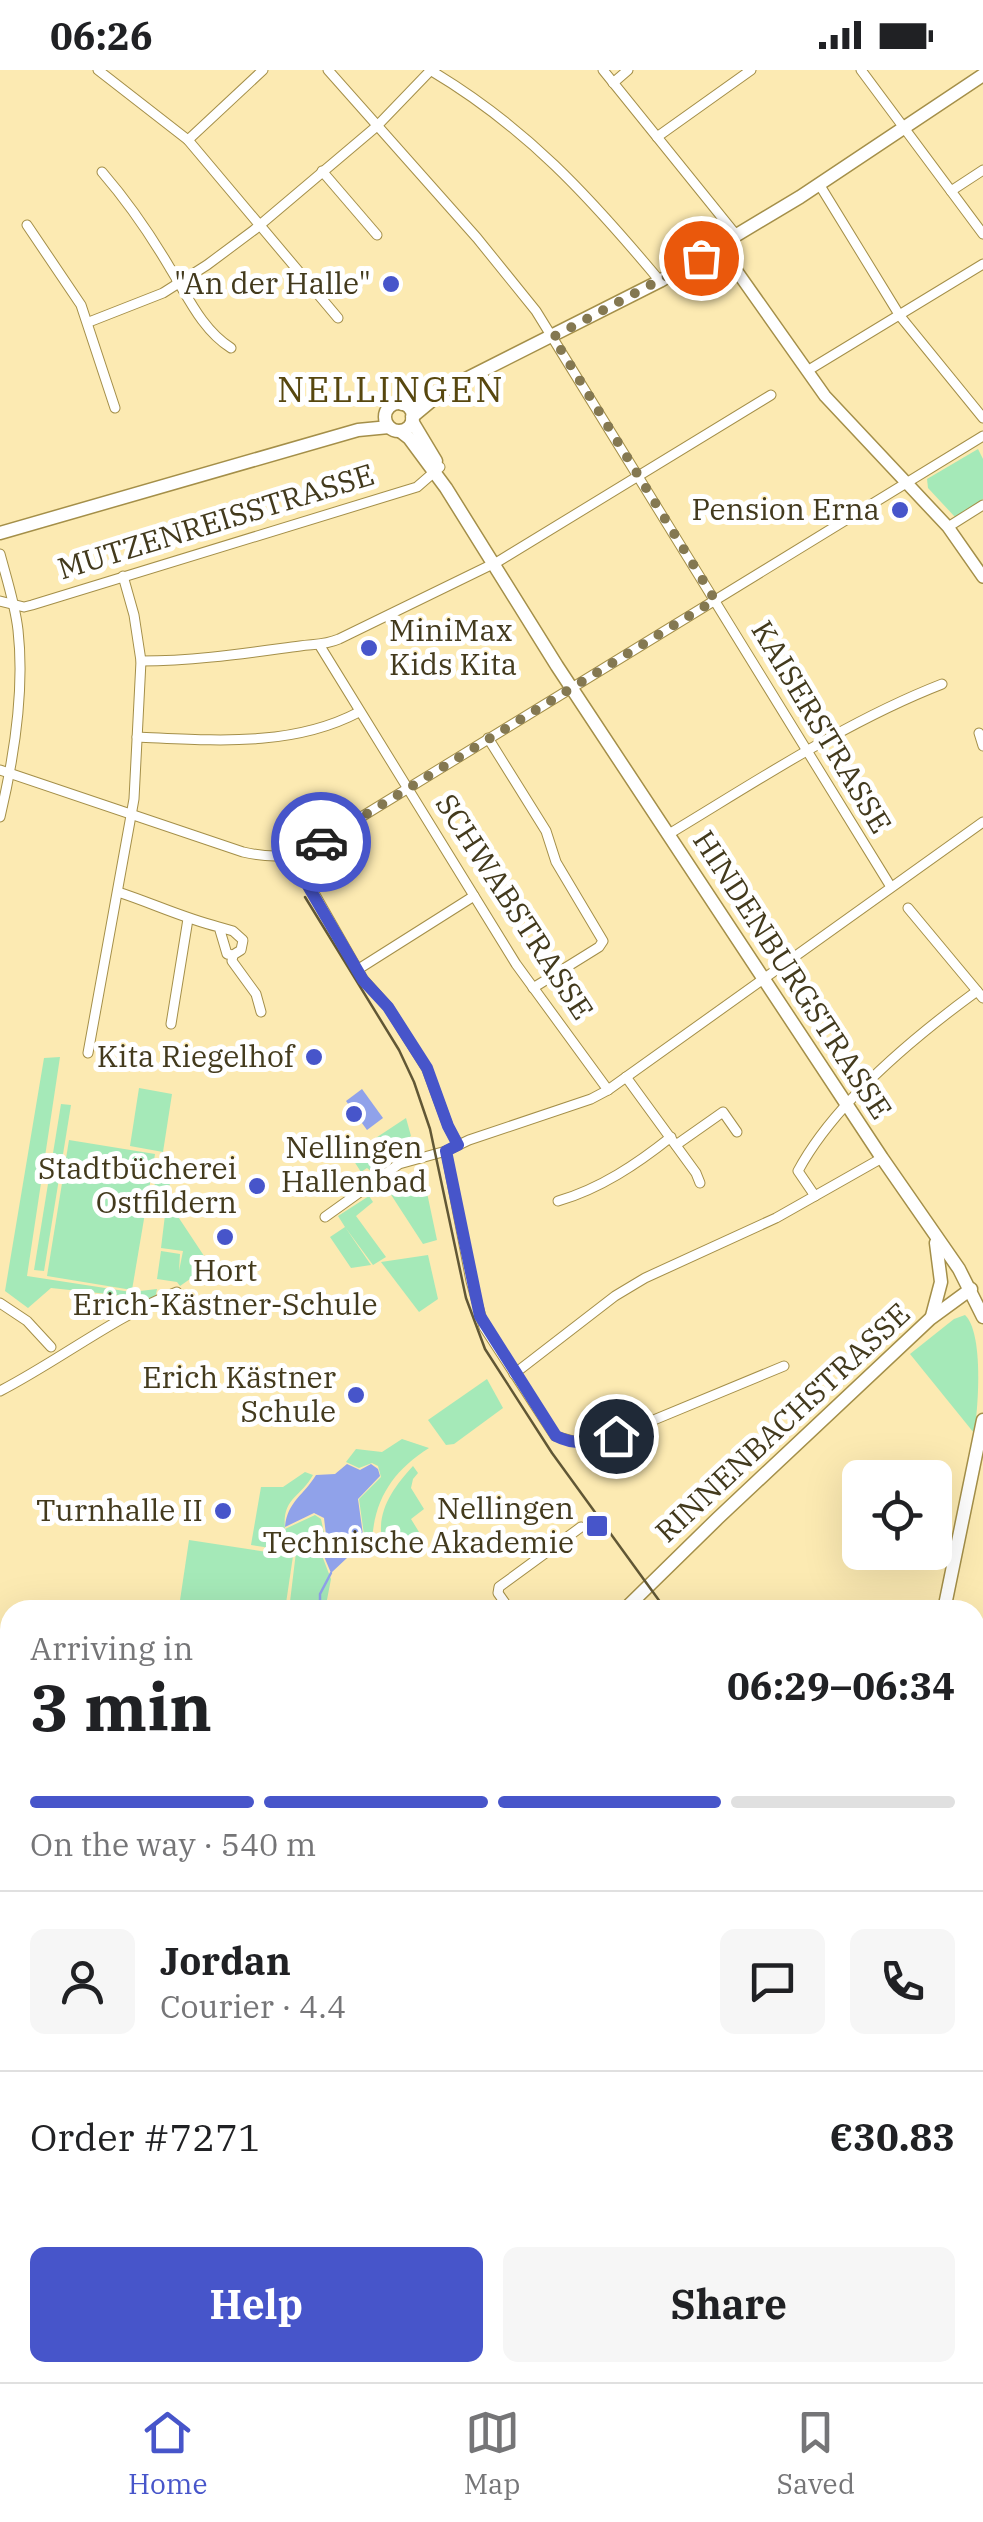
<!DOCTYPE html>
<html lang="en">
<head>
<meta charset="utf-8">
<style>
	body { margin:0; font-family:"IBM Plex Serif",serif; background:#f6f6f6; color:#202124; height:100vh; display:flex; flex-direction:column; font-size:38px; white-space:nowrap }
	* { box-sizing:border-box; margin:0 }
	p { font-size:32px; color:#757577 }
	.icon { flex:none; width:55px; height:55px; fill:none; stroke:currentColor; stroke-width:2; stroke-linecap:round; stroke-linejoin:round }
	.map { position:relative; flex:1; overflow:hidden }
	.side { position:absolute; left:0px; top:1530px; width:985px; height:782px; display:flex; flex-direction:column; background:#fff; border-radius:30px 30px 0 0; box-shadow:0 10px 40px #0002 }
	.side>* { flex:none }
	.tools { position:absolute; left:842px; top:1390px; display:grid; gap:20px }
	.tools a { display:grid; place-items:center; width:110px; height:110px; border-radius:15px; background:#fff; box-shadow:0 10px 40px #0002; font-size:50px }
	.pin { position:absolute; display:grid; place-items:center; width:85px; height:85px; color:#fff; margin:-42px; border:5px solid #fff; border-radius:50%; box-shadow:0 2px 10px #0007 }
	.courier { position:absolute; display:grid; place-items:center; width:100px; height:100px; margin:-50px; border:8px solid #4755ca; border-radius:50%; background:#fff; color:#222; box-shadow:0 2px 12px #0007 }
	.summary em { font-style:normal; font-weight:800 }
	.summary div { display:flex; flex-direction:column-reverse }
	.summary { display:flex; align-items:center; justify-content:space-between; height:170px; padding:0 30px }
	h1 { font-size:65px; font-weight:800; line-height:75px }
	.bar { display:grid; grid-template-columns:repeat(4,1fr); gap:15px 10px; align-content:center; height:120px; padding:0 30px }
	.bar i { height:12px; border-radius:8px; background:#e0e0e0 }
	.bar .selected { background:#4755ca }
	.bar p { grid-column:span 4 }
	.line { display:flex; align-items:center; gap:25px; padding:0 30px; border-top:2px solid #e0e0e0 }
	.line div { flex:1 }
	.round { display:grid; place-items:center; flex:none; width:105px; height:105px; border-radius:15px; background:#f6f6f6 }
	.primary-button { display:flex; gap:20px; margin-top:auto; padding:20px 30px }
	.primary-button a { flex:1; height:115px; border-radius:15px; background:#4755ca; color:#fff; font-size:40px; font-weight:800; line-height:115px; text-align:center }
	.primary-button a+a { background:#f6f6f6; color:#202124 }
	.status { display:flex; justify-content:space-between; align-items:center; height:70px; padding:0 50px; background:#fff; direction:ltr }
	.status svg { height:28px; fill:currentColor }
	.menu { display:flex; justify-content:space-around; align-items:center; height:140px; border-top:2px solid #e0e0e0; background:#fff; font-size:28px; color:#757577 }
	.menu a { display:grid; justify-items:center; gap:5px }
	.menu .selected { color:#4755ca }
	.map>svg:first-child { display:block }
</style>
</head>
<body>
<div class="status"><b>06:26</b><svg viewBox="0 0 49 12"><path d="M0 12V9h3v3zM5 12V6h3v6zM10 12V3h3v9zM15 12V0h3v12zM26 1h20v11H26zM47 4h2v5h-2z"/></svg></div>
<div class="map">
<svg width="983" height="2312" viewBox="0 0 983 2312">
	<rect width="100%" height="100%" fill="#fceab2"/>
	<g fill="#a5e9b8">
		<polygon points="978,379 983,389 983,429 955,447 928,418 927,409"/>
		<polygon points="60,987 27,1206 131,1222 157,1219 155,1229 51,1218 28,1238 5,1221 44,988"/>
		<polygon points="139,1018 172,1024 163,1082 130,1076"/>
		<polygon points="61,1034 71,1035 44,1201 34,1200"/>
		<polygon points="406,1048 411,1066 383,1085 387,1091 372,1102 367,1098 361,1102 350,1085"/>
		<polygon points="69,1070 155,1084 132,1220 47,1206"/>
		<polygon points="159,1094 173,1096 167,1130 210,1195 180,1216 177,1212 157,1209 161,1181 180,1184 179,1201 183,1181 161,1178 165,1145 152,1127"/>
		<polygon points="400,1107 411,1122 426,1118 437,1170 423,1174 386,1117"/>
		<polygon points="369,1126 373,1132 356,1146 386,1187 373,1195 345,1157 371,1195 351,1198 330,1167 345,1157 338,1146"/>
		<polygon points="428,1185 438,1229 419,1242 381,1192"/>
		<path d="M965 1245C983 1262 979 1333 974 1363L910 1284 954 1249Z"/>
		<polygon points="487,1309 503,1338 454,1374 446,1375 428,1350"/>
		<path d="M402 1369 429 1378C393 1401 375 1428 372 1470L365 1472 359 1429 381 1407 378 1396 372 1393 359 1398 346 1392 356 1379 382 1382Z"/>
		<path d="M413 1396 418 1403 413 1409 411 1418 424 1439 411 1449 419 1462 387 1486C371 1450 389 1422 413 1396Z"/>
		<path d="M305 1402 313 1405C300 1428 282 1428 285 1459L315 1445 321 1449 324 1463 316 1470 331 1509 325 1540H289L296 1482 251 1475 261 1417H283Z"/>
		<polygon points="189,1470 293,1486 285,1540 179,1537"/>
		<polygon points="0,1807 10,1808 10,1907 0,1908"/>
		<polygon points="10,2010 10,2089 0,2091 0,2012"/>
		<polygon points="10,2153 10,2268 0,2226 0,2155"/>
	</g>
	<g fill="#90a2ea">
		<polygon points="362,1019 383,1048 367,1060 346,1031"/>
		<path d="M347 1394 360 1400 371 1394 378 1399 380 1406 358 1429 364 1472 331 1503 318 1472 326 1465 324 1448 314 1443 285 1457C287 1432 304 1425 316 1405L335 1404Z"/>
	</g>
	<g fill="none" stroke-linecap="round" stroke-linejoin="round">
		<g stroke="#90a2ea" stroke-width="2.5">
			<polyline points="320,1540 320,1524 331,1503"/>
			<polyline points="0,2280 7,2276"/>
		</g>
		<defs>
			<g id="minor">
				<polyline points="98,0 188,70 338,248"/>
				<polyline points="328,0 477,168 536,241 891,817"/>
				<path d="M430 0C526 57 589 126 660 211"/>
				<polyline points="603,0 737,166"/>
				<polyline points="861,0 983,164"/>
				<polyline points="613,13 628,0"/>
				<polyline points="657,67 751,0"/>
				<polyline points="188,70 263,0"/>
				<polyline points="322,101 377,165"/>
				<path d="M102 102C127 131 150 164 170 198 187 225 202 260 231 278"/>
				<polyline points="819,114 900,246 983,348"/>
				<polyline points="951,121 983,100"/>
				<polyline points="27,155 81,235 115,338"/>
				<polyline points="89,252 163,223 207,195 254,160 377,56 431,0"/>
				<polyline points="807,301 983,194"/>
				<polyline points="948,457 983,435"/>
				<path d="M0 484C7 510 15 534 18 560 25 622 14 688 0 747"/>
				<polyline points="0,531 24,537 32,535 417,417 440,397"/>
				<polyline points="320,576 516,894 608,1020"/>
				<path d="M141 591C195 591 247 583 300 576 315 574 325 575 339 569L499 491 771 325"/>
				<polyline points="979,663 983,676"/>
				<path d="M137 667C211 670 291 678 359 642"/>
				<polyline points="488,668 546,761 556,792 603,871 599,877 533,918"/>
				<path d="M0 700 243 782C296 794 310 779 353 752L983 366"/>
				<path d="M669 764C757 711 847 651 942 614"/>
				<polyline points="293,786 363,909 388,937 427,999 448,1056 458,1075"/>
				<path d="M118 822C152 833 183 848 219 857L227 884 233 885 241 880 243 870 233 861 219 857"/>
				<polyline points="908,838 983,928"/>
				<polyline points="233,885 232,891 256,924 261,942"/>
				<polyline points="357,900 474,826"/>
				<polyline points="171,954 188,849"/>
				<polyline points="88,983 134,729 141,591 134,545 123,506"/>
				<polyline points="626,1007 696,1103 700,1113"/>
				<polyline points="676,1075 723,1042 737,1062"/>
				<polyline points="446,1081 471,1211 484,1257 555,1366 577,1372 603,1371 784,1296"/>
				<path d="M815 1126 798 1101C835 1032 914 967 977 921"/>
				<path d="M558 1131C600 1119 637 1094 671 1067"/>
				<polyline points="325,1147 399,1094 446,1081 469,1070 591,1029 608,1020 983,752"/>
				<polyline points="0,1233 27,1251 51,1277"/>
				<polyline points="514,1304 615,1226 645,1208 776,1148 882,1088"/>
				<path d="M0 1321C60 1290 115 1246 177 1222"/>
				<polyline points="510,1540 498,1523 499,1517 581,1457"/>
			</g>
			<polyline id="tertiary" points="719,176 825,326 948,457 983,507"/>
			<g id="secondary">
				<circle cx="399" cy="347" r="14"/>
				<polyline points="402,334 444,320 660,211 800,127 983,5"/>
				<polyline points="412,347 442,322"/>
				<polyline points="412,351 436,391"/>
				<polyline points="400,361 409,368 446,418 557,596 882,1088 959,1199 983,1247"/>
				<polyline points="0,463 358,360 389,357"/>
				<polyline points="932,1246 941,1212 936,1173"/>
				<polyline points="624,1540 718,1448 930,1249 971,1219"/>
				<polyline points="944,1540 983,1350"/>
				<polyline points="888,2302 894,2312"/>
				<polyline points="159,2312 164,2302"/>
			</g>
		</defs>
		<use href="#minor" stroke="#a48f49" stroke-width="11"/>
		<use href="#tertiary" stroke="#a48f49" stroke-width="14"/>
		<use href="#secondary" stroke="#a48f49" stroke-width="15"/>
		<use href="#minor" stroke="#fff" stroke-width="9"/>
		<use href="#tertiary" stroke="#fff" stroke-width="11"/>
		<use href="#secondary" stroke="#fff" stroke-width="12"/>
		<g stroke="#615735" stroke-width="2.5">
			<polyline points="305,827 399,980 414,1012 430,1059 466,1228 485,1279 552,1383 666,1540"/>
			<polyline points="877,2302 882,2312"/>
		</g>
	</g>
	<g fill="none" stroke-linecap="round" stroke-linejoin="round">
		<polyline stroke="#847851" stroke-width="10" stroke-dasharray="0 18" points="321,772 715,530 553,267 701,188"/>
		<path stroke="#4755ca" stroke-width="12" d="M321 772 292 786 297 797 363 910 388 937 427 998 448 1056 458 1075 446 1081 480 1246 556 1366C575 1376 596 1373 616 1366"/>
	</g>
	<g fill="#4755ca" stroke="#fff" stroke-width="4">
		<circle cx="391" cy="214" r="10"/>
		<circle cx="900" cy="440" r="10"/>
		<circle cx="369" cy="578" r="10"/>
		<circle cx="314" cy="987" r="10"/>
		<circle cx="354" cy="1044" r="10"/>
		<circle cx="257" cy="1116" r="10"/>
		<circle cx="225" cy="1167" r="10"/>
		<circle cx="356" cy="1325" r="10"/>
		<circle cx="223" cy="1441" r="10"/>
		<rect x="585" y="1444" width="24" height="24" rx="5"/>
	</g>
	<g text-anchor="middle" stroke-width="10" stroke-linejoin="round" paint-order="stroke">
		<g font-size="30" fill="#433a1d" stroke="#fff" text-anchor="end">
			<text x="371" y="224">"An der Halle"</text>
			<text x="880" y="450">Pension Erna</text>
			<text x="389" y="571" text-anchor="start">MiniMax<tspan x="389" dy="34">Kids Kita</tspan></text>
			<text x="294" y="997">Kita Riegelhof</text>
			<text x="354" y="1088" text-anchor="middle">Nellingen<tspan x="354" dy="34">Hallenbad</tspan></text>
			<text x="237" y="1109">Stadtbücherei<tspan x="237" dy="34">Ostfildern</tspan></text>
			<text x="225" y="1211" text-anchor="middle">Hort<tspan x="225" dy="34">Erich-Kästner-Schule</tspan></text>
			<text x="336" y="1318">Erich Kästner<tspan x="336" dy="34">Schule</tspan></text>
			<text x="574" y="1449">Nellingen<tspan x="574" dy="34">Technische Akademie</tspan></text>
			<text x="203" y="1451">Turnhalle II</text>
		</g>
		<g font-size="30" fill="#433a1d" stroke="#fff">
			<text transform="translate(216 452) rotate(-17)" y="10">MUTZENREISSTRASSE</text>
			<text transform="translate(821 657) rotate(59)" y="10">KAISERSTRASSE</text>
			<text transform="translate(514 837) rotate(57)" y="10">SCHWABSTRASSE</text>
			<text transform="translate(792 905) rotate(57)" y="10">HINDENBURGSTRASSE</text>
			<text transform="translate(783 1353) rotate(-43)" y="10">RINNENBACHSTRASSE</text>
		</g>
		<g font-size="35" letter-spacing="2.5" fill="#57470f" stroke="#fff">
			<text x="391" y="332">NELLINGEN</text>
		</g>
	</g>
</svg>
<div class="tools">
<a><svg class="icon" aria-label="locate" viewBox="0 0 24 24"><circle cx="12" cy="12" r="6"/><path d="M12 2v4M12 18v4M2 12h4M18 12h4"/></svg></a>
</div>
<div class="pin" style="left:701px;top:188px;background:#ea580c"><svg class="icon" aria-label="bag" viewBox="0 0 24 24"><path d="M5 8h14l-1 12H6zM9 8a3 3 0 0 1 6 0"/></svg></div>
<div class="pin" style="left:616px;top:1366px;background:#1f2937"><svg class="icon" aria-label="home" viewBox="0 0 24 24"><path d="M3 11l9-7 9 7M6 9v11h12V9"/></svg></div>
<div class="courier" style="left:321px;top:772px"><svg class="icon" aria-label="car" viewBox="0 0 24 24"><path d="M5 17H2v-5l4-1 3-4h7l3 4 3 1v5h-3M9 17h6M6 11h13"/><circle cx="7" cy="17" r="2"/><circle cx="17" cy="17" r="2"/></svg></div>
<section class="side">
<div class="summary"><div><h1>3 min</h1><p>Arriving in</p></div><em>06:29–06:34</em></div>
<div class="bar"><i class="selected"></i><i class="selected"></i><i class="selected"></i><i></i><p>On the way · 540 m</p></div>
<div class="line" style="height:180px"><a class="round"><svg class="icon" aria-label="person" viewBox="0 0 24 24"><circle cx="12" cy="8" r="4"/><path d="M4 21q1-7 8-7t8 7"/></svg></a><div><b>Jordan</b><p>Courier · 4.4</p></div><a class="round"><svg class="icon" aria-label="chat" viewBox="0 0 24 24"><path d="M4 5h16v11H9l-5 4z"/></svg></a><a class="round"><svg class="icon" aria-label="phone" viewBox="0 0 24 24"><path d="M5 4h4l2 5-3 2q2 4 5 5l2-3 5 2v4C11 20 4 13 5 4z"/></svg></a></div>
<div class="line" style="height:130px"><div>Order #7271</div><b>€30.83</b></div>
<div class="primary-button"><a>Help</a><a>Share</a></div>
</section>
</div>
<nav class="menu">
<a class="selected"><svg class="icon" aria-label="home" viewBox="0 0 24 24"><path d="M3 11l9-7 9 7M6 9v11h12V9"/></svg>Home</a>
<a><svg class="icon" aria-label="map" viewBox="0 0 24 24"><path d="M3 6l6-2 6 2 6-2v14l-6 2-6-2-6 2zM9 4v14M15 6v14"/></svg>Map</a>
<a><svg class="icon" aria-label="saved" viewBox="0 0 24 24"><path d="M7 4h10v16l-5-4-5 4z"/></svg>Saved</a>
</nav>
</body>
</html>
